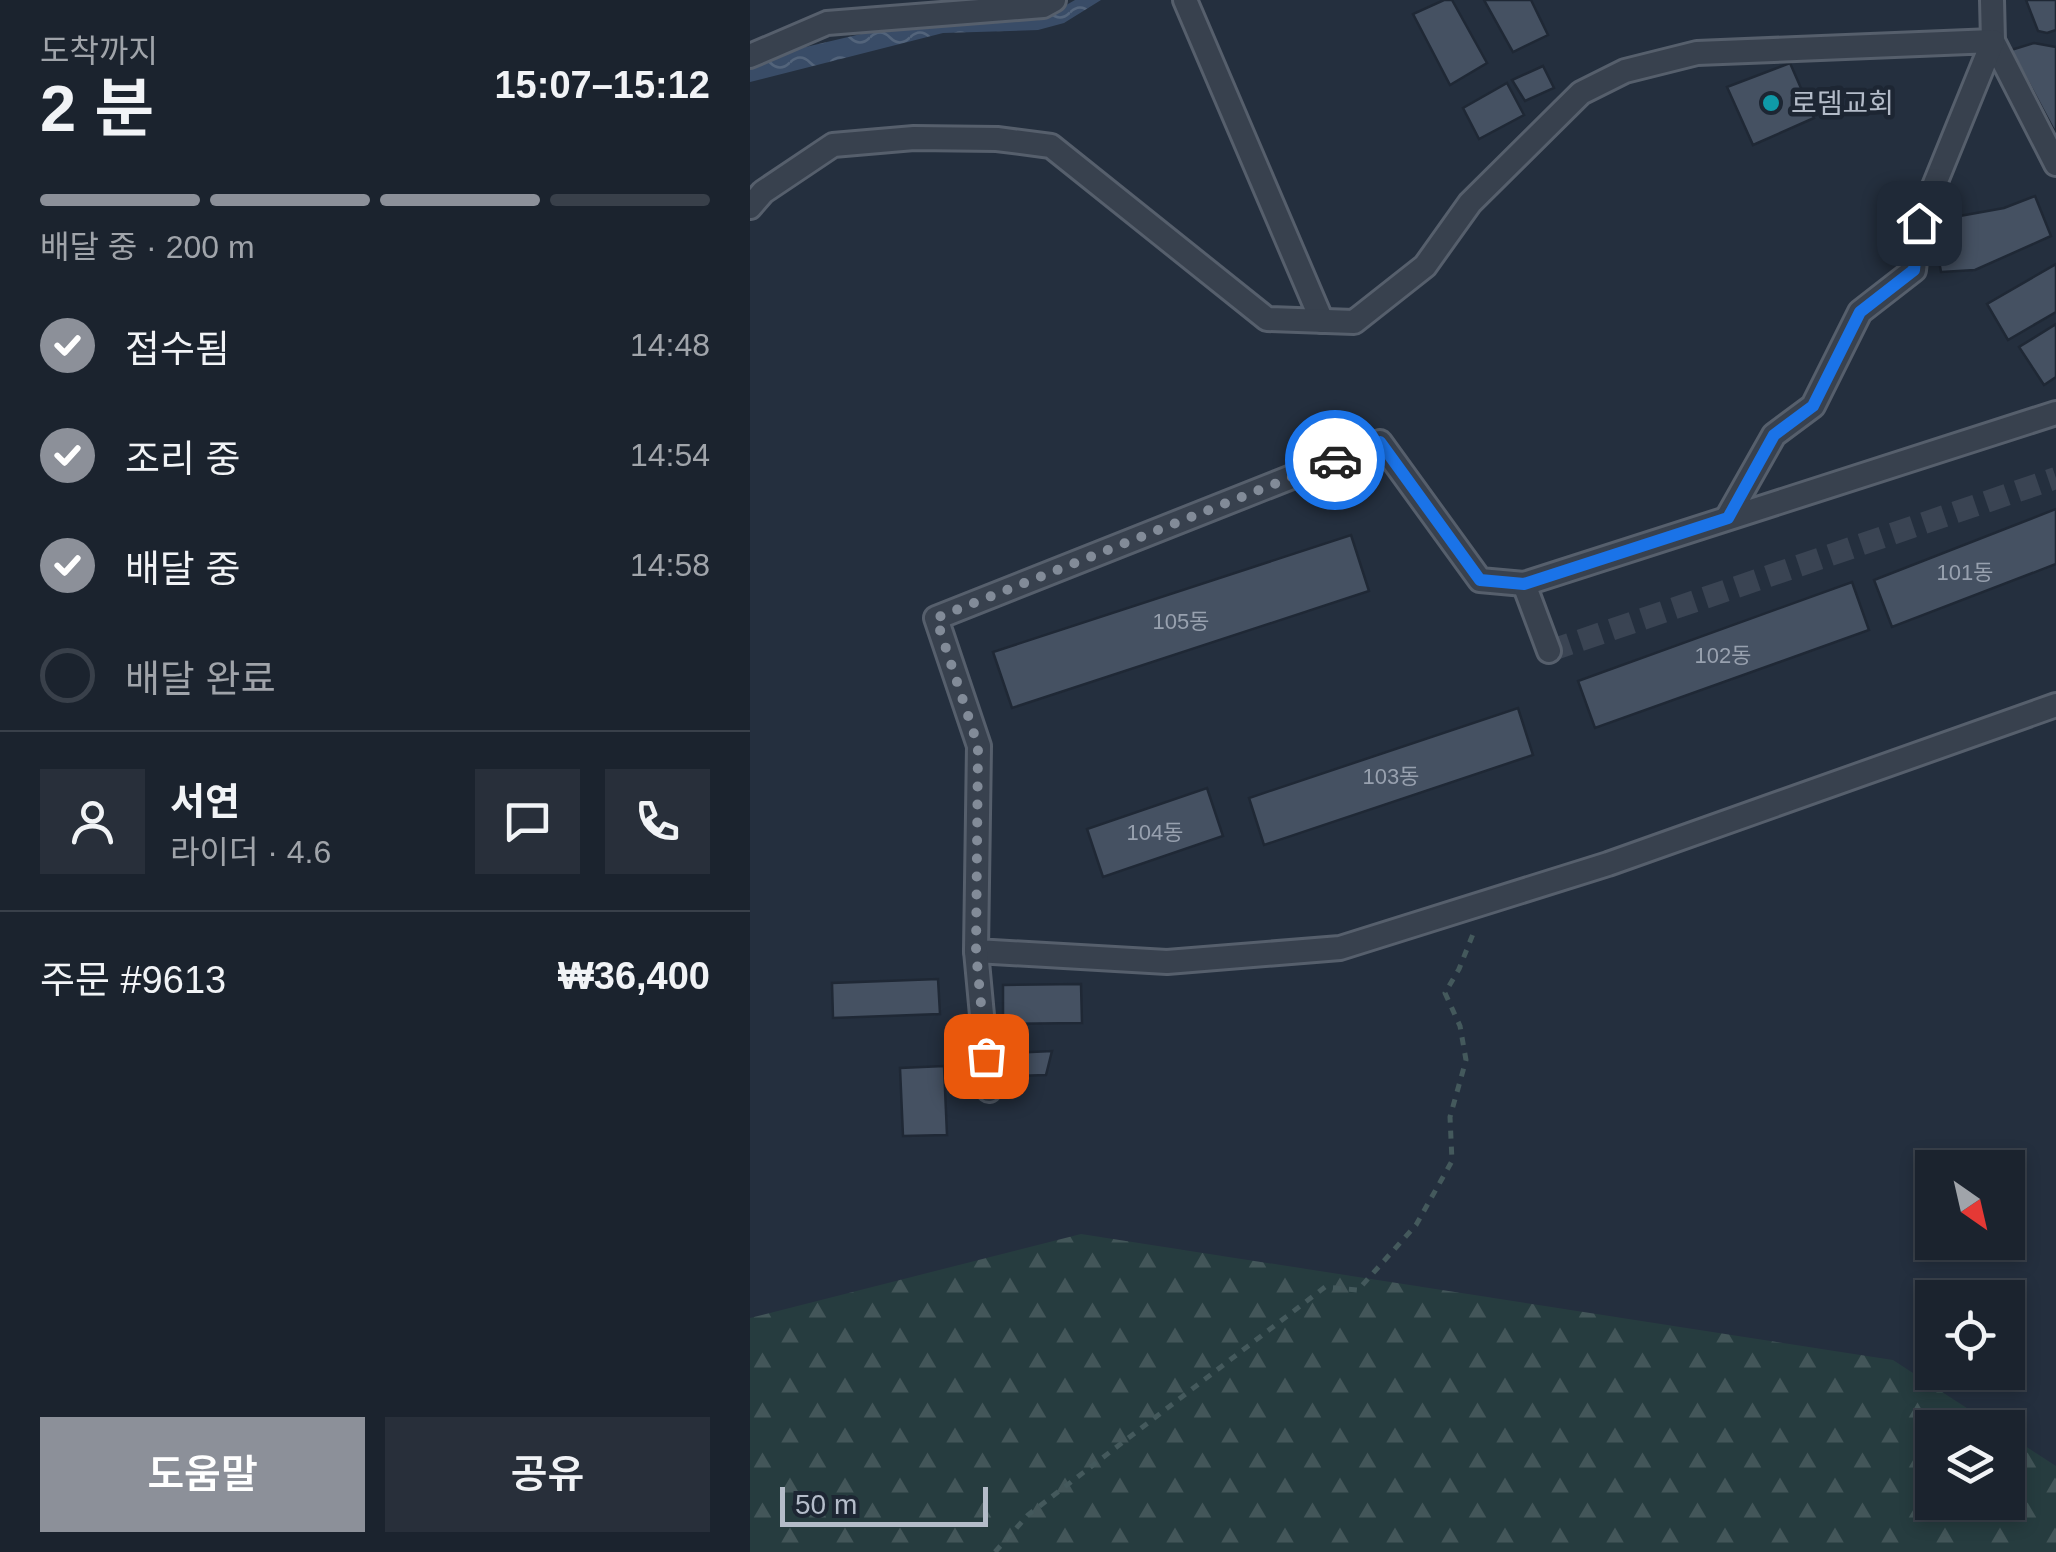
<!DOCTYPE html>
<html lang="ko">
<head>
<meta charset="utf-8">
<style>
	body { margin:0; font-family:Helvetica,"Noto Sans KR",sans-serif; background:#282f3a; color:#f1f3f6; height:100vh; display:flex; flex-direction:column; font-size:38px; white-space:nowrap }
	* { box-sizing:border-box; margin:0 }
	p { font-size:32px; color:#a0a4aa }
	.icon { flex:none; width:55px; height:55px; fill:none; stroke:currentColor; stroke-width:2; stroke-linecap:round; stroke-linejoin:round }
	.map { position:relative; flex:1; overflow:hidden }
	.details { display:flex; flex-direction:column; background:#1b232e; width:750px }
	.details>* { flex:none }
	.needle { width:65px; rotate:146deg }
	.tools { position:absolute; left:1165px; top:1150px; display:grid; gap:20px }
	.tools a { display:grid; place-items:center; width:110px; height:110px; border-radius:0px; background:#1b232e; box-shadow:0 5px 15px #0003,0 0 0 2px #39404a; font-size:50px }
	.scale { position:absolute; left:30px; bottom:25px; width:208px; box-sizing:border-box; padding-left:10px; border:5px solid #b4bcc9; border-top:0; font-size:28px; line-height:35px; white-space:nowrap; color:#b4bcc9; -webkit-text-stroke:8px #1d2633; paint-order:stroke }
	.pin { position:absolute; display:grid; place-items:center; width:85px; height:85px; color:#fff; margin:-42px; border-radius:20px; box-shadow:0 5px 15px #0006 }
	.courier { position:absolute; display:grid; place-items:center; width:100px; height:100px; margin:-50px; border:8px solid #1a73e8; border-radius:50%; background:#fff; color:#222; box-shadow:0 2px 12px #0007 }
	.headline em { font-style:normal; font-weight:600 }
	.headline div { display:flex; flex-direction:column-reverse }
	.headline { display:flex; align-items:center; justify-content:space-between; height:170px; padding:0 40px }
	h1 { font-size:65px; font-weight:600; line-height:75px }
	.bar { display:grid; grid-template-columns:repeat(4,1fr); gap:15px 10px; align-content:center; height:120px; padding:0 40px }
	.bar i { height:12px; border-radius:8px; background:#39404a }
	.bar .active { background:#8c9099 }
	.bar p { grid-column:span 4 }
	.line { display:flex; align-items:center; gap:25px; padding:0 40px; border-top:2px solid #39404a }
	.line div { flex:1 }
	.round { display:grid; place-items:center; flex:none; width:105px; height:105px; border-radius:0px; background:#282f3a }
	ol { padding:0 40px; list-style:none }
	li { display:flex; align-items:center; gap:30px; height:110px }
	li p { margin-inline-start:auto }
	li .icon { padding:10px; border-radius:50%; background:#8c9099; color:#fff; stroke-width:4 }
	li:last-child { color:#a0a4aa }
	li i { width:55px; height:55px; border:5px solid #39404a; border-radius:50% }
	.action { display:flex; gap:20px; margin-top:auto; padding:20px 40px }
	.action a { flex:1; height:115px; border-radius:0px; background:#8c9099; color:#fff; font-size:40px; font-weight:600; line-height:115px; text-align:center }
	.action a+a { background:#282f3a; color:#f1f3f6 }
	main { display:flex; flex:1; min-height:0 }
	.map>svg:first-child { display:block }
</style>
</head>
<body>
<main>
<section class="details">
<div class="headline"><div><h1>2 분</h1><p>도착까지</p></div><em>15:07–15:12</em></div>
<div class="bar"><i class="active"></i><i class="active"></i><i class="active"></i><i></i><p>배달 중 · 200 m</p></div>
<ol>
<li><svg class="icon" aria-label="check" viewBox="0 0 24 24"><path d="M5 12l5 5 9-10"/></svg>접수됨<p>14:48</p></li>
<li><svg class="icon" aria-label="check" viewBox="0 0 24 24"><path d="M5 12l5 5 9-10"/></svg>조리 중<p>14:54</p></li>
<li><svg class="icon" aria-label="check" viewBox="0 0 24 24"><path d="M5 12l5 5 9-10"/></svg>배달 중<p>14:58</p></li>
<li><i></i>배달 완료</li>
</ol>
<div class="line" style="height:180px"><a class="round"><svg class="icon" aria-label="person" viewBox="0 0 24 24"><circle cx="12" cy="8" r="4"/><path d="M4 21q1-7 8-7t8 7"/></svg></a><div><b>서연</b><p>라이더 · 4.6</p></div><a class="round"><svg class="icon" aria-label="chat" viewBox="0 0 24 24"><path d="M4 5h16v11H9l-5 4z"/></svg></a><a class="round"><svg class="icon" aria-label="phone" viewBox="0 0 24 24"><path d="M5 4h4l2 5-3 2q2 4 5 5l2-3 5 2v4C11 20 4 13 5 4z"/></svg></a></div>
<div class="line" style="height:130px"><div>주문 #9613</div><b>₩36,400</b></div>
<div class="action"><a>도움말</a><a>공유</a></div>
</section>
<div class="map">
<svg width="1306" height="1552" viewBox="0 0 1306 1552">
	<defs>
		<pattern id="forest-firs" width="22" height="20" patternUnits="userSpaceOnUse" patternTransform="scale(2.5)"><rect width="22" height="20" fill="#263c3f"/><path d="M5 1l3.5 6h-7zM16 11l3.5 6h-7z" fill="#435659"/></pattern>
		<pattern id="water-waves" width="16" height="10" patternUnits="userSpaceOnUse" patternTransform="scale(2.5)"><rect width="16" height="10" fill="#394c67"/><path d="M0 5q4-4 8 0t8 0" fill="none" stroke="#53647b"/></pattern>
	</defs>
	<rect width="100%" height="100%" fill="#242f3e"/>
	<polygon fill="url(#forest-firs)" points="331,1234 1143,1360 1246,1427 1182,1428 1182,1502 1258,1502 1258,1435 1306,1466 1306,1552 0,1552 0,1318"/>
	<polygon fill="url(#water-waves)" points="325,0 351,0 314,23 288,30 193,33 0,82 0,60 111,34 203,23 290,20"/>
	<g fill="#455162" stroke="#1f2835" stroke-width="2.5">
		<polygon points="694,0 702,0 737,63 700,85 663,14"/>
		<polygon points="734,0 781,0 798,35 763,52"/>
		<polygon points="1276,0 1306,0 1306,30 1297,33 1288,31"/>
		<polygon points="1284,43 1306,47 1306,134 1261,50"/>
		<polygon points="1040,63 1064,118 1003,145 977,87"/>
		<polygon points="793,66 804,88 775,101 762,80"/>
		<polygon points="757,83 774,115 729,139 713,108"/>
		<polygon points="1285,196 1301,236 1225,270 1191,272 1182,221 1254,208"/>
		<polygon points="1306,264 1306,312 1258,340 1237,304"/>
		<polygon points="1306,324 1306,377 1294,385 1269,347"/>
		<polygon points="1306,509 1306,564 1142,627 1124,580"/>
		<polygon points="601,535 619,591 262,708 243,652"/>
		<polygon points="1102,582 1119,630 845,728 828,681"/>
		<polygon points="768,708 783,755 514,845 499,798"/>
		<polygon points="457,788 473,836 353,877 337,829"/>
		<polygon points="188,979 190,1014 83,1018 82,983"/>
		<polygon points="331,984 332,1023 253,1024 253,985"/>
		<polygon points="302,1051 296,1075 263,1076 263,1053"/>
		<polygon points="194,1066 197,1135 153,1136 150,1068"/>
	</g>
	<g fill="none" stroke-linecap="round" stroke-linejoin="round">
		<polyline stroke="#3a4453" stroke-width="22" stroke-dasharray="22 11" stroke-linecap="butt" points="799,651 1306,478"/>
		<defs>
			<g id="street">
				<polyline points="435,0 572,321"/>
				<polyline points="1242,0 1243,41 1306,164"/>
				<polyline points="0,56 77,23 293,6 304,0"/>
				<polyline points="0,207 13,192 83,145 164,138 247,139 301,146 517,319 604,322 675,266 720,203 831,93 875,71 947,53 1243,41 1169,223 1164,270 1110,312 1063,406 1024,435 977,518"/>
				<polyline points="774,584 730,580 630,442 186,618 229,746 226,951 417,962 590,948 858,864 1306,705"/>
				<polyline points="799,651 774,584 1306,413"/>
				<polyline points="226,951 239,1090"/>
			</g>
		</defs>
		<use href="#street" stroke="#565f6c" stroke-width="28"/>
		<polyline stroke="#44595c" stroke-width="5" stroke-dasharray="8 8" stroke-linecap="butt" points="245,1552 278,1515 575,1287 608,1290 666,1225 702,1161 700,1117 716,1060 710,1026 695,993 709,969 723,934"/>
		<use href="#street" stroke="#38414e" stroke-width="22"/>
	</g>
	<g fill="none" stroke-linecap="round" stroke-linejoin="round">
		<polyline stroke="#828b98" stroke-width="10" stroke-dasharray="0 18" points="236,1056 226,952 228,746 186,618 585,460"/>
		<polyline stroke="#1a73e8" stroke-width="12" points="585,460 630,442 730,580 774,584 978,518 1024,435 1063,406 1110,312 1164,270 1169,223"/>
	</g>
	<circle fill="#0f9aa8" stroke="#1d2633" stroke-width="4" cx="1021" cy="103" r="10"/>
	<g text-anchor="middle" stroke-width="9" stroke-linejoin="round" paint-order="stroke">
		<g font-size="22" fill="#98a1af">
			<text x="1215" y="580">101동</text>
			<text x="431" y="629">105동</text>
			<text x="973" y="663">102동</text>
			<text x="641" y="784">103동</text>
			<text x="405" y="840">104동</text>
		</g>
		<g font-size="28" fill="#b4bcc9" stroke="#1d2633" text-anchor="start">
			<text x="1041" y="113">로뎀교회</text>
		</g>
	</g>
</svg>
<div class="tools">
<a><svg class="needle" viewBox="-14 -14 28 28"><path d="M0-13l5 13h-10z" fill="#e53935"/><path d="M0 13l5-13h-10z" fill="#a0a4aa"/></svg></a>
<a><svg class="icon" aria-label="locate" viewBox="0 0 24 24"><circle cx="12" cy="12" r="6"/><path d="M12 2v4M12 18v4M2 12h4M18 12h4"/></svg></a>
<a><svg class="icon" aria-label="layers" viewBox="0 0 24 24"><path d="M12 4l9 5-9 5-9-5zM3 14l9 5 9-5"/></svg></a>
</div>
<div class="scale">50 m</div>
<div class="pin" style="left:236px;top:1056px;background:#ea580c"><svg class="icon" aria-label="bag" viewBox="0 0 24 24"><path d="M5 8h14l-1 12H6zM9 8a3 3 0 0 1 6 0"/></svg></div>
<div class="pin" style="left:1169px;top:223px;background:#1f2937"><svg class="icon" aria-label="home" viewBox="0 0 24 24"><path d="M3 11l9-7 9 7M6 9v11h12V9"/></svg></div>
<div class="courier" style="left:585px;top:460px"><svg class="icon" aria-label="car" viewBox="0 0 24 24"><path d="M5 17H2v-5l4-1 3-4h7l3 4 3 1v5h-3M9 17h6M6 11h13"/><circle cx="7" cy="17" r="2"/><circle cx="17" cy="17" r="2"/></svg></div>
</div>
</main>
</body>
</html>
